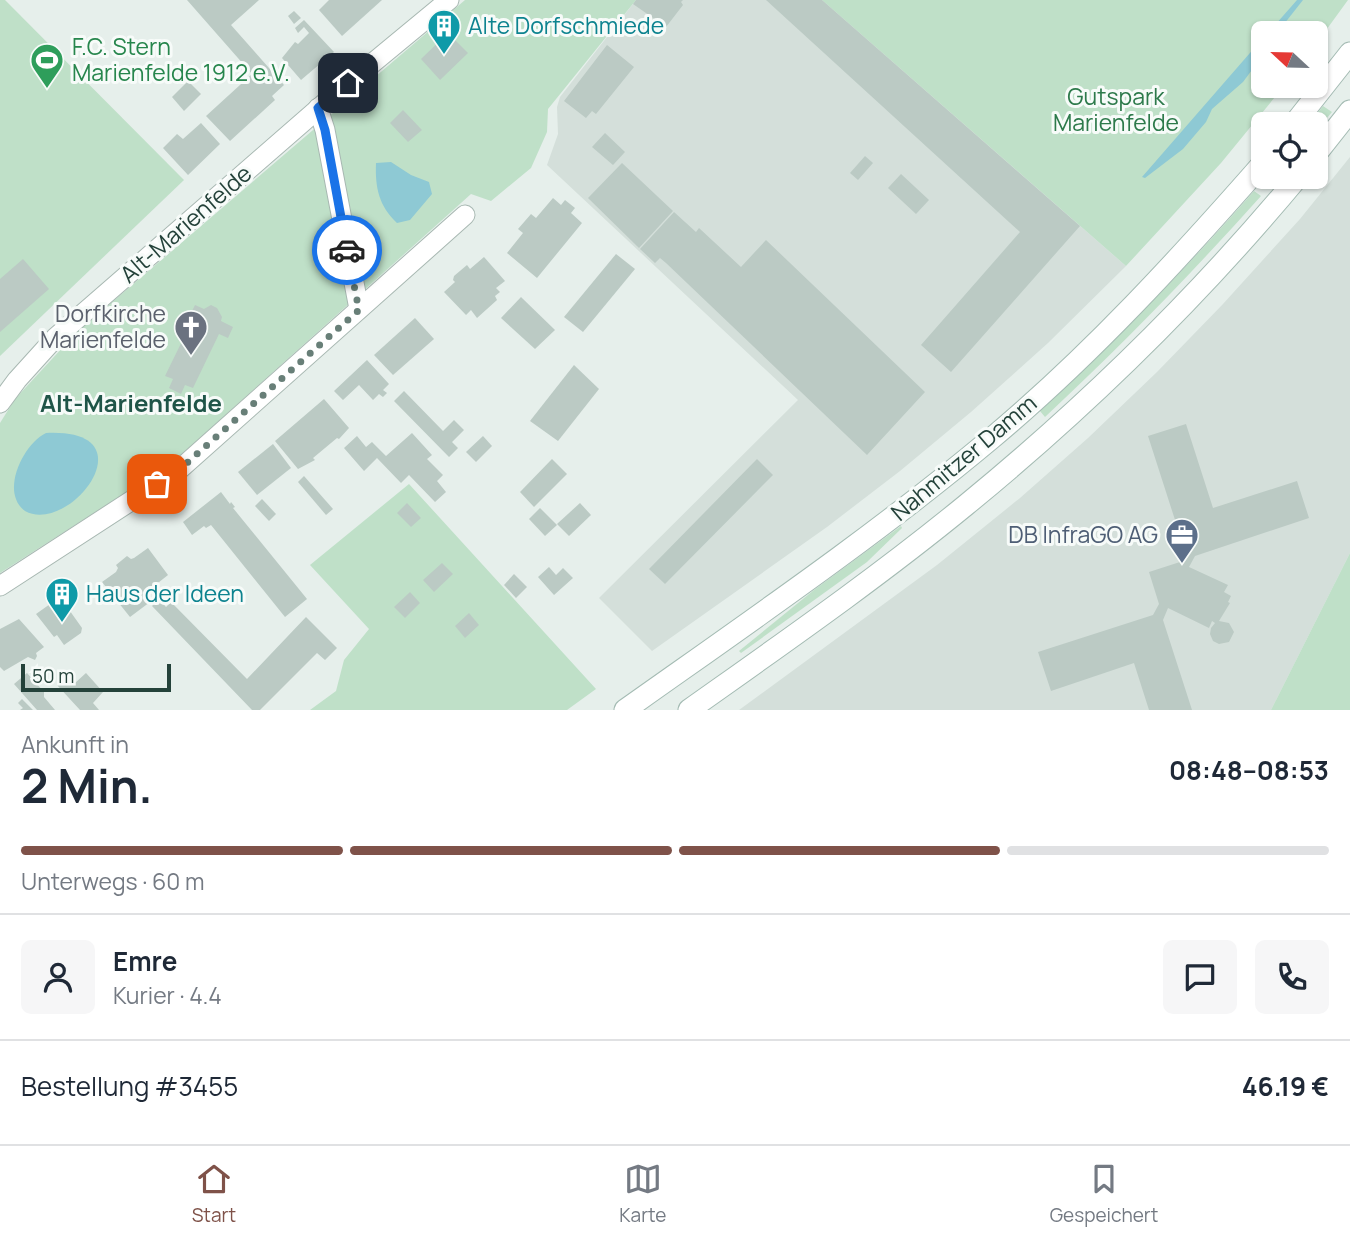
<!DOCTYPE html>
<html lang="de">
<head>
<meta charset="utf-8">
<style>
	body { margin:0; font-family:Manrope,sans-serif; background:#f6f6f7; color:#1f2937; height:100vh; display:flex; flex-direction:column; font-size:26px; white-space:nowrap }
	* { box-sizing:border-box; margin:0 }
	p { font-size:23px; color:#747a83 }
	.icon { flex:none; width:38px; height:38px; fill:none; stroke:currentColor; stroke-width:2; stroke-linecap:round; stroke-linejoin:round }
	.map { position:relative; height:710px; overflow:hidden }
	.drawer { display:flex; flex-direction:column; background:#fff; flex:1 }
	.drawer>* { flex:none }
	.needle { width:46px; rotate:292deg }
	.tools { position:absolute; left:1251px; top:21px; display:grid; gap:14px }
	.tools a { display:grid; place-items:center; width:77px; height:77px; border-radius:10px; background:#fff; box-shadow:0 2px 5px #0004; font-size:35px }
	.scale { position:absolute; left:21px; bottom:18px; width:150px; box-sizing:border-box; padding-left:7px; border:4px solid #24423a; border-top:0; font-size:19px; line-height:24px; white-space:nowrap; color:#24423a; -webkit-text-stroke:5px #f7fbf9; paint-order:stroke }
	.pin { position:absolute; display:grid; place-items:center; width:60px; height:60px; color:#fff; margin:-30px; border-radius:14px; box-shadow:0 4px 10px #0006 }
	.courier { position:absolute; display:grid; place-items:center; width:70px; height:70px; margin:-35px; border:5px solid #1a73e8; border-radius:50%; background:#fff; color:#222; box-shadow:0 2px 9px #0007 }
	.summary em { font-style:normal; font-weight:700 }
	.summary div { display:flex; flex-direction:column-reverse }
	.summary { display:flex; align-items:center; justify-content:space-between; height:119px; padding:0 21px }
	h1 { font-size:46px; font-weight:700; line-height:52px }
	.bar { display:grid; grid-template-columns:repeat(4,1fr); gap:10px 7px; align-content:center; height:84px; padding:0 21px }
	.bar i { height:9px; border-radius:5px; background:#e0e1e3 }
	.bar .current { background:#7f5249 }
	.bar p { grid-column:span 4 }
	.line { display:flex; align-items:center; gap:18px; padding:0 21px; border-top:2px solid #e0e1e3 }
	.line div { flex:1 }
	.round { display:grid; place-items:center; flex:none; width:74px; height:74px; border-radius:10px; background:#f6f6f7 }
	.tabs { display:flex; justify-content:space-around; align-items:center; height:98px; border-top:2px solid #e0e1e3; background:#fff; font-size:19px; color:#747a83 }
	.tabs a { display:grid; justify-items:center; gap:4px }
	.tabs .current { color:#7f5249 }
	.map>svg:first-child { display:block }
</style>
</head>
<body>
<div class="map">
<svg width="1350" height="710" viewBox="0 0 1350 710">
	<rect width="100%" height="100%" fill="#e6efeb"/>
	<g fill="#d4dfda">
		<polygon points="636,0 822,0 1126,266 1048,343 971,412 900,471 827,527 652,651 599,598 798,400 547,165 558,134 557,107 560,97"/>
		<polygon points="1350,157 1350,553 1271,710 739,710 937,565 1020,498 1088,438 1157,372 1223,304 1300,219"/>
	</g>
	<g fill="#bfe0c8">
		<polygon points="0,0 5,0 184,180 0,356"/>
		<polygon points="465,0 636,0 548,109 547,132 531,168 491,201 471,194 172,463 0,573 0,423 15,399 76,333"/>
		<polygon points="822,0 1348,0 1316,44 1316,33 1264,33 1264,86 1284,86 1221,163 1126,266"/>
		<polygon points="1323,106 1332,112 1316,131 1316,124 1309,124"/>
		<path d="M1254 191 1261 196C1192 273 1121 346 1045 417L1040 411C1115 341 1186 269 1254 191Z"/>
		<polygon points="409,484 596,689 567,710 310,710 336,691 344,660 369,629 310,565"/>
		<polygon points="901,526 902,528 867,562 741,653 739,651 814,590"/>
		<polygon points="1350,553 1350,710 1271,710"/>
	</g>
	<g fill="#8ec9d4">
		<polygon points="1297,0 1303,0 1277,33 1268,33"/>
		<polygon points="1263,38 1263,55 1243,82 1212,109 1206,122 1183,149 1145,178 1142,177"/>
		<path d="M391 162 411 175 429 182 432 194 410 220 397 223C379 206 375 188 376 163Z"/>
		<path d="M46 433C153 428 69 536 25 511 0 493 22 445 46 433Z"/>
	</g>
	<g fill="#bbcac4">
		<polygon points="187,0 259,0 231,25 284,85 272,96 275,100 230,141 206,116 252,74"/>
		<polygon points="329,0 382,0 342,36 319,10"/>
		<polygon points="636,0 683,0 681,2 683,5 666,27 633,4"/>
		<polygon points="766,0 822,0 1080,226 951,372 921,345 1020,232"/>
		<polygon points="294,11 301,18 294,24 288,16"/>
		<polygon points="304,20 334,52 301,80 282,58 295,42 298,44 309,33 304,27 298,33 295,28"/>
		<polygon points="448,33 468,53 440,80 421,59"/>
		<polygon points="607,45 634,67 596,114 592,111 586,118 564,101"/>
		<polygon points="188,81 201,94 184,111 172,97"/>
		<polygon points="403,110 422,130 408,142 390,123"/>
		<polygon points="201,123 220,144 188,175 163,148 177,134 183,139"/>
		<polygon points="605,133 625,152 613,165 592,147"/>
		<polygon points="865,156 873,163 858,180 850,173"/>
		<polygon points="622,163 673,211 639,248 588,198"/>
		<polygon points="901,174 929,200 916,214 888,188"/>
		<polygon points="553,198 561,205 565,200 575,208 571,213 582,223 537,278 507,253 523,233 518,229 531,214 536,218"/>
		<polygon points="674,212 696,232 699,228 741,267 766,240 925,392 867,455 666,263 660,258 655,263 640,249"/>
		<polygon points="616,254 635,269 583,332 564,317"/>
		<polygon points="484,257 505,281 496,288 500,292 495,296 497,300 477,318 471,310 466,315 444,292 455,282 453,280 454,276 467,265 470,269"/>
		<polygon points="23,259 49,289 0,332 0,279"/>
		<polygon points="521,297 555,330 535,349 501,318"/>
		<polygon points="195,305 204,309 211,305 217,308 222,317 221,321 233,327 228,338 219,334 193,388 185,385 181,394 169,388 173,379 165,376 189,327 185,325"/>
		<polygon points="415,318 434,339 393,375 374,355"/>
		<polygon points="367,360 389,384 383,390 387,393 383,397 379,394 373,400 359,385 343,400 334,391"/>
		<polygon points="574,365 599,389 558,441 530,421"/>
		<polygon points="404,391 443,431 454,420 464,430 452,442 458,448 449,457 394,401"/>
		<polygon points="324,399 349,428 339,439 337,438 313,458 315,460 298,469 275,441"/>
		<polygon points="1186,424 1213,508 1297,481 1309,518 1195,556 1189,567 1228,585 1224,592 1231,596 1228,602 1230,603 1219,621 1229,623 1234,632 1229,642 1219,644 1213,641 1210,634 1211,628 1215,623 1212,621 1209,628 1168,608 1163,620 1192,710 1149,710 1134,663 1051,691 1038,652 1153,615 1159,604 1149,572 1180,562 1185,551 1148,436"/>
		<polygon points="412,433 432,455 427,459 443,475 437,481 446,492 435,502 409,475 401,483 377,458 364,471 344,448 357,436 366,447 372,442 386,456"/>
		<polygon points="483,436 492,446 476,462 466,452"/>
		<polygon points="273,444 291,468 257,495 238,472"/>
		<polygon points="552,459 567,474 534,507 520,492"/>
		<polygon points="757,459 773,475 665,584 649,569"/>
		<polygon points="304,476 333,509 326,515 298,482"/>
		<polygon points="221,492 230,504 231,502 235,507 233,508 307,599 285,617 211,525 206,528 204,526 192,535 183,522"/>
		<polygon points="262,499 276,514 269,521 255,506"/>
		<polygon points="407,503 421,518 411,527 397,513"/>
		<polygon points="580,503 591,515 569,536 557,524"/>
		<polygon points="540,508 557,525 545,536 529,519"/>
		<polygon points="148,548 168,575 144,594 150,602 130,617 102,582 116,572 118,568 116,565 127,556 131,559 134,558"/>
		<polygon points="442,563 453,574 434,592 423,580"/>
		<polygon points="549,567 556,575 563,568 573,578 554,595 538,577"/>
		<polygon points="514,574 527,587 516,598 504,585"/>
		<polygon points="410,592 420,603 405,618 394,607"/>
		<polygon points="60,597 82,628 81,633 64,645 57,635 54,637 36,614"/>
		<polygon points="159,599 166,607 171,602 247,679 306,617 337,648 325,660 317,653 260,710 252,710 152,606"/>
		<polygon points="469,613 479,625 465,638 455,626"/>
		<polygon points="19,619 44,647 36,653 37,656 35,660 28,657 4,671 0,667 0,629"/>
		<polygon points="27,673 44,692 44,697 55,710 37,710 14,684"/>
		<polygon points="86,673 103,692 93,703 99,710 80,710 57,685 68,675 75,683"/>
		<polygon points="22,699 33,710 20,710 23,708 18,703"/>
	</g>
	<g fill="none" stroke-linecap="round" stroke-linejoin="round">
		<defs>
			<g id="minor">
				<polyline points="318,108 325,130 359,309"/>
				<polyline points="0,403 17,380 55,338 334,95 449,0"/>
				<polyline points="0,586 180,469 465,215"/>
			</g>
			<g id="secondary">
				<polyline points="1294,124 1350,53"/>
				<polyline points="1316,154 1350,111"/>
				<path d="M625 710C749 622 875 536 992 438 1091 355 1179 259 1264 162"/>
				<path d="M689 710C782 644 877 578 966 505 1087 406 1199 296 1298 177"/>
			</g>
		</defs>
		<use href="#minor" stroke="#a8b8b2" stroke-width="21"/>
		<use href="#secondary" stroke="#a4bbb3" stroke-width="23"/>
		<use href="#minor" stroke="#fff" stroke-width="19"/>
		<use href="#secondary" stroke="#fff" stroke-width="21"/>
	</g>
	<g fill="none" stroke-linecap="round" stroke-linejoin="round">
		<polyline stroke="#687f78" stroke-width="7" stroke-dasharray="0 12.6" points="157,484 180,469 359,310 347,250"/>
		<polyline stroke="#1a73e8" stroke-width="9" points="347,250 325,130 318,108 348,83"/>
	</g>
	<defs>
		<symbol id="building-pin" viewBox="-11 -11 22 30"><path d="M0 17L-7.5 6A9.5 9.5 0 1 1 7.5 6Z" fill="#0f9aa8" stroke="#f7fbf9"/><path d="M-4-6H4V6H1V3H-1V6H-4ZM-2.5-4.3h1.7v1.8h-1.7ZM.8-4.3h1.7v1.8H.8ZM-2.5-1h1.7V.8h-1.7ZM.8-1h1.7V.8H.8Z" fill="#fff"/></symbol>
		<symbol id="stadium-pin" viewBox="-11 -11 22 30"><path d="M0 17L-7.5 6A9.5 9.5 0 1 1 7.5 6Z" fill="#2e9e5b" stroke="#f7fbf9"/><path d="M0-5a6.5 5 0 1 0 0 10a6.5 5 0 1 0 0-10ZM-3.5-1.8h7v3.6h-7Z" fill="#fff"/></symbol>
		<symbol id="church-pin" viewBox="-11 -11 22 30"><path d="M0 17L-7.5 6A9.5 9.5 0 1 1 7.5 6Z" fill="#6b7280" stroke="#f7fbf9"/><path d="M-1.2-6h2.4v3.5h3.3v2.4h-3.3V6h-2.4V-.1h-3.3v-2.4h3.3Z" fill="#fff"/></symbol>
		<symbol id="office-pin" viewBox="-11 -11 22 30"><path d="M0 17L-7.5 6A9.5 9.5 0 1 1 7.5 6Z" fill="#5c6f8a" stroke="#f7fbf9"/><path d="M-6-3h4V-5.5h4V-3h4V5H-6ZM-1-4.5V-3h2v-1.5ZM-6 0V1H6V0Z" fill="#fff"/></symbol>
	</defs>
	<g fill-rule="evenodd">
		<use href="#building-pin" x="425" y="7" width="38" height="52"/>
		<use href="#stadium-pin" x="28" y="41" width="38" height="52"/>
		<use href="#church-pin" x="172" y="308" width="38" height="52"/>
		<use href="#office-pin" x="1163" y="516" width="38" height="52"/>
		<use href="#building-pin" x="43" y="575" width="38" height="52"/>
	</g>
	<g text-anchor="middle" stroke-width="6" stroke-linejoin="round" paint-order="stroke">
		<g font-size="23" fill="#0d838f" stroke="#f7fbf9" text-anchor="start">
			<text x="468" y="34">Alte Dorfschmiede</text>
			<text x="86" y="602">Haus der Ideen</text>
		</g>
		<g font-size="23" fill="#27864d" stroke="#f7fbf9" text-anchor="start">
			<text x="72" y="55">F.C. Stern<tspan x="72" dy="26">Marienfelde 1912 e.V.</tspan></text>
		</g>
		<g font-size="23" fill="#2d7a4b" stroke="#f7fbf9">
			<text x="1116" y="105">Gutspark<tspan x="1116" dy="26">Marienfelde</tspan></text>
		</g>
		<g font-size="23" fill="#24423a" stroke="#f7fbf9">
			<text transform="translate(186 224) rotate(-41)" y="8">Alt-Marienfelde</text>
			<text transform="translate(964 458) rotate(-40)" y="8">Nahmitzer Damm</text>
		</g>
		<g font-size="23" fill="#5b616d" stroke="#f7fbf9" text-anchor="end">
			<text x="166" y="322">Dorfkirche<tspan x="166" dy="26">Marienfelde</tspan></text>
		</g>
		<g font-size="23" fill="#4e5e75" stroke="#f7fbf9" text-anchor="end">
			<text x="1158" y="543">DB InfraGO AG</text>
		</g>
		<g font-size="24" font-weight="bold" fill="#1f5548" stroke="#f7fbf9">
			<text x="131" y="412">Alt-Marienfelde</text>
		</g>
	</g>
</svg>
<div class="tools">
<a><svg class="needle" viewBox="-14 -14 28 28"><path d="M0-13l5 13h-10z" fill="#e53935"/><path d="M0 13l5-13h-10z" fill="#747a83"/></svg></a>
<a><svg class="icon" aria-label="locate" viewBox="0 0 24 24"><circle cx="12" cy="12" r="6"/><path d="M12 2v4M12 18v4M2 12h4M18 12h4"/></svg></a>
</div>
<div class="scale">50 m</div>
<div class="pin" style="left:157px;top:484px;background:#ea580c"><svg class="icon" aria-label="bag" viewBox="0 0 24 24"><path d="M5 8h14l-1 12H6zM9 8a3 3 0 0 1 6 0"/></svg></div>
<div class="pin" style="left:348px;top:83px;background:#1f2937"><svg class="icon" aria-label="home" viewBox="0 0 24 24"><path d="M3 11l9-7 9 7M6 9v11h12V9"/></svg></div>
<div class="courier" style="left:347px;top:250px"><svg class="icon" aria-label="car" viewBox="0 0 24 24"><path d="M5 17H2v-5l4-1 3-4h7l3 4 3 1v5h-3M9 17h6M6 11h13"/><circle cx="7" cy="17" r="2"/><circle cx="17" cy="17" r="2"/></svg></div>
</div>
<section class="drawer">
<div class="summary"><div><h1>2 Min.</h1><p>Ankunft in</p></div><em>08:48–08:53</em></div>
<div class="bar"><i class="current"></i><i class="current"></i><i class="current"></i><i></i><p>Unterwegs · 60 m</p></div>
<div class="line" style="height:126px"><a class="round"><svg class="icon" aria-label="person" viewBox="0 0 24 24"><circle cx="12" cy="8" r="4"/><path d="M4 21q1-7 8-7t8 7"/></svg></a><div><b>Emre</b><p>Kurier · 4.4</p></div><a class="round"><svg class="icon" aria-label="chat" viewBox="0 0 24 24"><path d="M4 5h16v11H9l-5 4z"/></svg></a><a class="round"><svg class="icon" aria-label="phone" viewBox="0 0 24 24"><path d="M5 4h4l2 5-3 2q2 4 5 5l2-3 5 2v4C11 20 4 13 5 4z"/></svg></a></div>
<div class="line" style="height:91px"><div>Bestellung #3455</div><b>46.19 €</b></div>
</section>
<nav class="tabs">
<a class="current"><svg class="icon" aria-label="home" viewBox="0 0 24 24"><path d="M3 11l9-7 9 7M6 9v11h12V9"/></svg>Start</a>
<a><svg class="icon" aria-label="map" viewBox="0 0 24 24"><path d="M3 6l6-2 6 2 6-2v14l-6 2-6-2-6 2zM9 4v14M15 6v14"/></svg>Karte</a>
<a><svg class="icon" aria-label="saved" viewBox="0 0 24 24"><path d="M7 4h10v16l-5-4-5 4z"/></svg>Gespeichert</a>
</nav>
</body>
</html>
